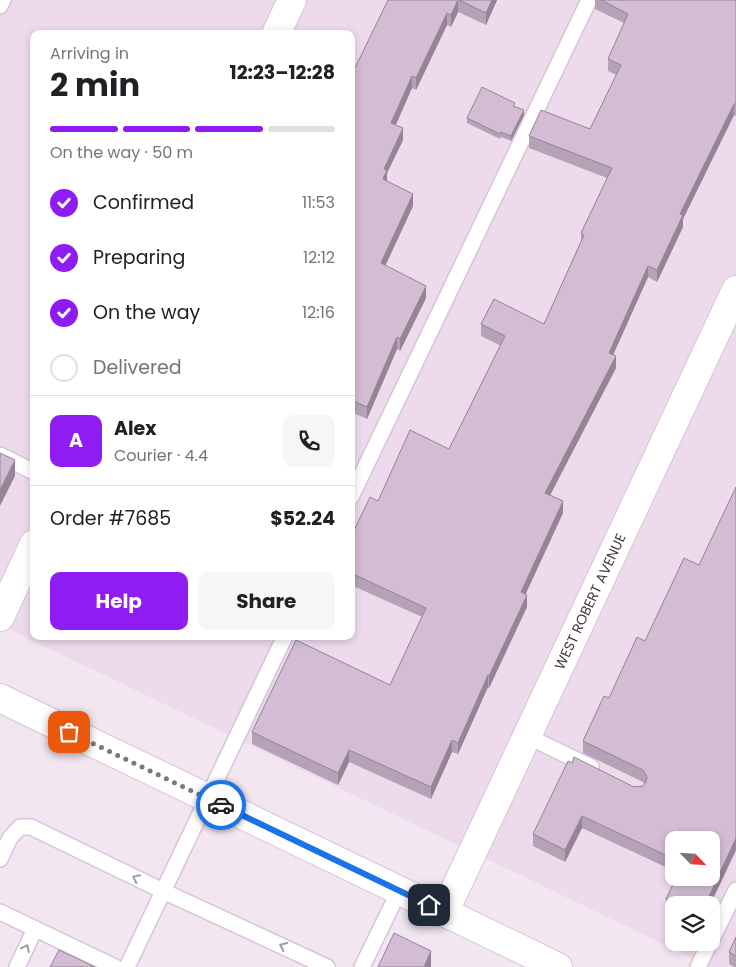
<!DOCTYPE html>
<html lang="en">
<head>
<meta charset="utf-8">
<style>
	body { margin:0; font-family:Poppins,sans-serif; background:#f6f6f6; color:#202124; height:100vh; display:flex; flex-direction:column; font-size:19px; white-space:nowrap }
	* { box-sizing:border-box; margin:0 }
	p { font-size:16px; color:#757577 }
	.icon { flex:none; width:28px; height:28px; fill:none; stroke:currentColor; stroke-width:2; stroke-linecap:round; stroke-linejoin:round }
	.map { position:relative; flex:1; overflow:hidden }
	.drawer { position:absolute; left:30px; top:30px; width:325px; height:610px; display:flex; flex-direction:column; background:#fff; border-radius:10px; box-shadow:0 2px 8px #0003 }
	.drawer>* { flex:none }
	.needle { width:32px; rotate:115deg }
	.fabs { position:absolute; left:665px; top:831px; display:grid; gap:10px }
	.fabs a { display:grid; place-items:center; width:55px; height:55px; border-radius:10px; background:#fff; box-shadow:0 2px 8px #0003; font-size:25px }
	.pin { position:absolute; display:grid; place-items:center; width:42px; height:42px; color:#fff; margin:-21px; border-radius:10px; box-shadow:0 2px 8px #0006 }
	.courier { position:absolute; display:grid; place-items:center; width:50px; height:50px; margin:-25px; border:4px solid #1a73e8; border-radius:50%; background:#fff; color:#222; box-shadow:0 1px 6px #0007 }
	.head em { font-style:normal; font-weight:700 }
	.head div { display:flex; flex-direction:column-reverse }
	.head { display:flex; align-items:center; justify-content:space-between; height:85px; padding:0 20px }
	h1 { font-size:32px; font-weight:700; line-height:38px }
	.bar { display:grid; grid-template-columns:repeat(4,1fr); gap:8px 5px; align-content:center; height:60px; padding:0 20px }
	.bar i { height:6px; border-radius:4px; background:#e0e0e0 }
	.bar .current { background:#8f1cf3 }
	.bar p { grid-column:span 4 }
	.line { display:flex; align-items:center; gap:12px; padding:0 20px; border-top:1px solid #e0e0e0 }
	.line div { flex:1 }
	.round { display:grid; place-items:center; flex:none; width:52px; height:52px; border-radius:10px; background:#f6f6f6 }
	ol { padding:0 20px; list-style:none }
	li { display:flex; align-items:center; gap:15px; height:55px }
	li p { margin-inline-start:auto }
	li .icon { padding:5px; border-radius:50%; background:#8f1cf3; color:#fff; stroke-width:4 }
	li:last-child { color:#757577 }
	li i { width:28px; height:28px; border:2px solid #e0e0e0; border-radius:50% }
	.action { display:flex; gap:10px; margin-top:auto; padding:10px 20px }
	.action a { flex:1; height:58px; border-radius:10px; background:#8f1cf3; color:#fff; font-size:20px; font-weight:700; line-height:58px; text-align:center }
	.action a+a { background:#f6f6f6; color:#202124 }
	.map>svg:first-child { display:block }
</style>
</head>
<body>
<div class="map">
<svg width="736" height="967" viewBox="0 0 736 967">
	<rect width="100%" height="100%" fill="#f2e6f1"/>
	<path fill="#eddbec" fill-rule="evenodd" d="M0 0H736V967H711L0 625ZM34 34H351V636H34ZM674 840H711V878H674ZM674 905H711V942H674Z"/>
	<g fill="none" stroke-linecap="round" stroke-linejoin="round">
		<defs>
			<g id="service">
				<polyline points="0,6 3,0"/>
				<polyline points="0,455 34,472"/>
				<polyline points="351,497 589,0"/>
				<polyline points="527,736 591,767"/>
				<polyline points="0,859 10,838 20,827 31,827 163,891 327,967"/>
				<polyline points="0,912 115,967"/>
				<polyline points="711,941 736,890"/>
				<polyline points="17,967 35,929"/>
				<polyline points="127,967 285,636"/>
				<polyline points="362,967 399,891"/>
				<polyline points="698,967 710,942"/>
			</g>
			<g id="minor">
				<polyline points="276,34 292,0"/>
				<polyline points="0,617 34,544"/>
				<polyline points="0,698 558,967"/>
				<path id="s1" d="M444 913 736 290"/>
			</g>
		</defs>
		<use href="#service" stroke="#d8c3d7" stroke-width="18"/>
		<use href="#minor" stroke="#d8c3d7" stroke-width="30"/>
		<use href="#service" stroke="#fff" stroke-width="15"/>
		<use href="#minor" stroke="#fff" stroke-width="28"/>
	</g>
	<g fill="#b5a2b6">
		<polygon points="388,0 497,0 486,25 458,12 451,27 447,25 416,90 412,88 396,125 403,140 387,173 387,181 413,206 385,266 426,298 400,351 397,349 367,419 351,412 351,72 355,68"/>
		<polygon points="595,0 736,0 736,116 734,115 683,219 683,227 657,282 648,277 613,355 616,368 550,495 563,513 525,595 527,607 489,688 488,687 458,754 452,752 431,799 349,762 338,785 252,744 252,732 390,685 422,617 351,585 351,537 378,501 449,449 501,346 481,336 481,324 544,324 581,241 581,233 607,178 529,148 529,136 590,129 616,75 608,71 608,59 624,23 595,9"/>
		<polygon points="515,106 524,115 511,141 501,137 500,139 467,123 467,118"/>
		<polygon points="604,696 736,850 710,905 674,905 674,914 666,911 666,899 711,878 674,840 674,871 582,828 565,862 533,846 533,834 634,787 643,786 644,784 643,782 583,753 583,741"/>
		<polygon points="736,937 736,967 734,967 729,964 729,952"/>
	</g>
	<g fill="#948494">
		<polygon points="458,0 458,12 451,27 451,15"/>
		<polygon points="492,0 497,0 486,25 486,13"/>
		<polygon points="447,13 447,25 416,90 416,78"/>
		<polygon points="412,76 412,88 391,135 391,123"/>
		<polygon points="734,104 734,115 683,219 683,227 657,282 657,270 680,214"/>
		<polygon points="524,110 524,115 511,141 511,136"/>
		<polygon points="403,128 403,140 387,173 387,182 383,179 384,169"/>
		<polygon points="413,194 413,206 381,275 381,263"/>
		<polygon points="648,266 648,277 609,364 609,353"/>
		<polygon points="426,286 426,298 400,351 400,339"/>
		<polygon points="397,337 397,349 367,419 367,407"/>
		<polygon points="616,356 616,368 545,505 545,493"/>
		<polygon points="15,460 15,476 0,506 0,490"/>
		<polygon points="563,501 563,513 521,604 521,592"/>
		<polygon points="527,595 527,607 489,688 489,676"/>
		<polygon points="488,675 488,687 458,754 458,743"/>
		<polygon points="452,740 452,752 431,799 431,787"/>
		<polygon points="349,750 349,762 338,785 338,773"/>
		<polygon points="582,816 582,828 565,862 565,850"/>
		<polygon points="736,838 736,850 710,905 705,905"/>
		<polygon points="431,951 431,967 424,967"/>
	</g>
	<g fill="#d3bcd4" stroke="#948494">
		<polygon points="388,0 458,0 451,15 447,13 416,78 412,76 391,123 403,128 384,169 387,170 383,179 413,194 381,263 426,286 400,339 397,337 367,407 351,400 351,72 353,68 355,68"/>
		<polygon points="459,0 492,0 486,13"/>
		<polygon points="601,0 736,0 736,104 734,104 680,214 683,215 657,270 648,266 609,353 616,356 545,493 563,501 521,592 527,595 489,676 488,675 458,743 452,740 431,787 349,750 338,773 252,732 296,640 390,685 426,608 351,573 351,537 370,497 378,501 410,430 449,449 505,336 481,324 494,299 544,324 584,235 581,233 612,168 529,136 541,110 590,129 621,65 608,59 628,14"/>
		<polygon points="482,87 515,103 513,106 524,110 511,136 501,132 500,134 467,118"/>
		<polygon points="0,453 15,460 0,490"/>
		<polygon points="736,487 736,838 705,905 679,905 666,899 676,878 711,878 711,840 674,840 674,859 582,816 565,850 533,834 568,761 572,763 574,757 634,787 643,786 646,782 647,777 643,770 583,741 604,696 609,698 637,637 645,641 684,558 699,565"/>
		<polygon points="394,933 431,951 424,967 378,967"/>
		<polygon points="736,937 736,956 729,952"/>
		<polygon points="59,950 95,967 50,967"/>
	</g>
	<defs><path id="oneway-chevron" d="M-2-3.5L2.5 0L-2 3.5" fill="none" stroke-width="1.6" stroke-linecap="round" stroke-linejoin="round" transform="scale(1.25)"/></defs>
	<g stroke="#a29aa2">
		<use href="#oneway-chevron" transform="translate(136 878) rotate(-154)"/>
		<use href="#oneway-chevron" transform="translate(283 946) rotate(-155)"/>
		<use href="#oneway-chevron" transform="translate(26 948) rotate(-64)"/>
	</g>
	<g fill="none" stroke-linecap="round" stroke-linejoin="round">
		<polyline stroke="#827381" stroke-width="5" stroke-dasharray="0 9" points="69,732 221,805"/>
		<polyline stroke="#1a73e8" stroke-width="6" points="221,805 429,905"/>
	</g>
	<g text-anchor="middle" stroke-width="5" stroke-linejoin="round" paint-order="stroke">
		<g font-size="14" fill="#453545" stroke="#fff">
			<text dy="5" stroke="none"><textPath href="#s1" startOffset="344">WEST ROBERT AVENUE</textPath></text>
		</g>
	</g>
</svg>
<div class="fabs">
<a><svg class="needle" viewBox="-14 -14 28 28"><path d="M0-13l5 13h-10z" fill="#e53935"/><path d="M0 13l5-13h-10z" fill="#757577"/></svg></a>
<a><svg class="icon" aria-label="layers" viewBox="0 0 24 24"><path d="M12 4l9 5-9 5-9-5zM3 14l9 5 9-5"/></svg></a>
</div>
<div class="pin" style="left:69px;top:732px;background:#ea580c"><svg class="icon" aria-label="bag" viewBox="0 0 24 24"><path d="M5 8h14l-1 12H6zM9 8a3 3 0 0 1 6 0"/></svg></div>
<div class="pin" style="left:429px;top:905px;background:#1f2937"><svg class="icon" aria-label="home" viewBox="0 0 24 24"><path d="M3 11l9-7 9 7M6 9v11h12V9"/></svg></div>
<div class="courier" style="left:221px;top:805px"><svg class="icon" aria-label="car" viewBox="0 0 24 24"><path d="M5 17H2v-5l4-1 3-4h7l3 4 3 1v5h-3M9 17h6M6 11h13"/><circle cx="7" cy="17" r="2"/><circle cx="17" cy="17" r="2"/></svg></div>
<section class="drawer">
<div class="head"><div><h1>2 min</h1><p>Arriving in</p></div><em>12:23–12:28</em></div>
<div class="bar"><i class="current"></i><i class="current"></i><i class="current"></i><i></i><p>On the way · 50 m</p></div>
<ol>
<li><svg class="icon" aria-label="check" viewBox="0 0 24 24"><path d="M5 12l5 5 9-10"/></svg>Confirmed<p>11:53</p></li>
<li><svg class="icon" aria-label="check" viewBox="0 0 24 24"><path d="M5 12l5 5 9-10"/></svg>Preparing<p>12:12</p></li>
<li><svg class="icon" aria-label="check" viewBox="0 0 24 24"><path d="M5 12l5 5 9-10"/></svg>On the way<p>12:16</p></li>
<li><i></i>Delivered</li>
</ol>
<div class="line" style="height:90px"><b class="round" style="background:#8f1cf3;color:#fff">A</b><div><b>Alex</b><p>Courier · 4.4</p></div><a class="round"><svg class="icon" aria-label="phone" viewBox="0 0 24 24"><path d="M5 4h4l2 5-3 2q2 4 5 5l2-3 5 2v4C11 20 4 13 5 4z"/></svg></a></div>
<div class="line" style="height:65px"><div>Order #7685</div><b>$52.24</b></div>
<div class="action"><a>Help</a><a>Share</a></div>
</section>
</div>
</body>
</html>
